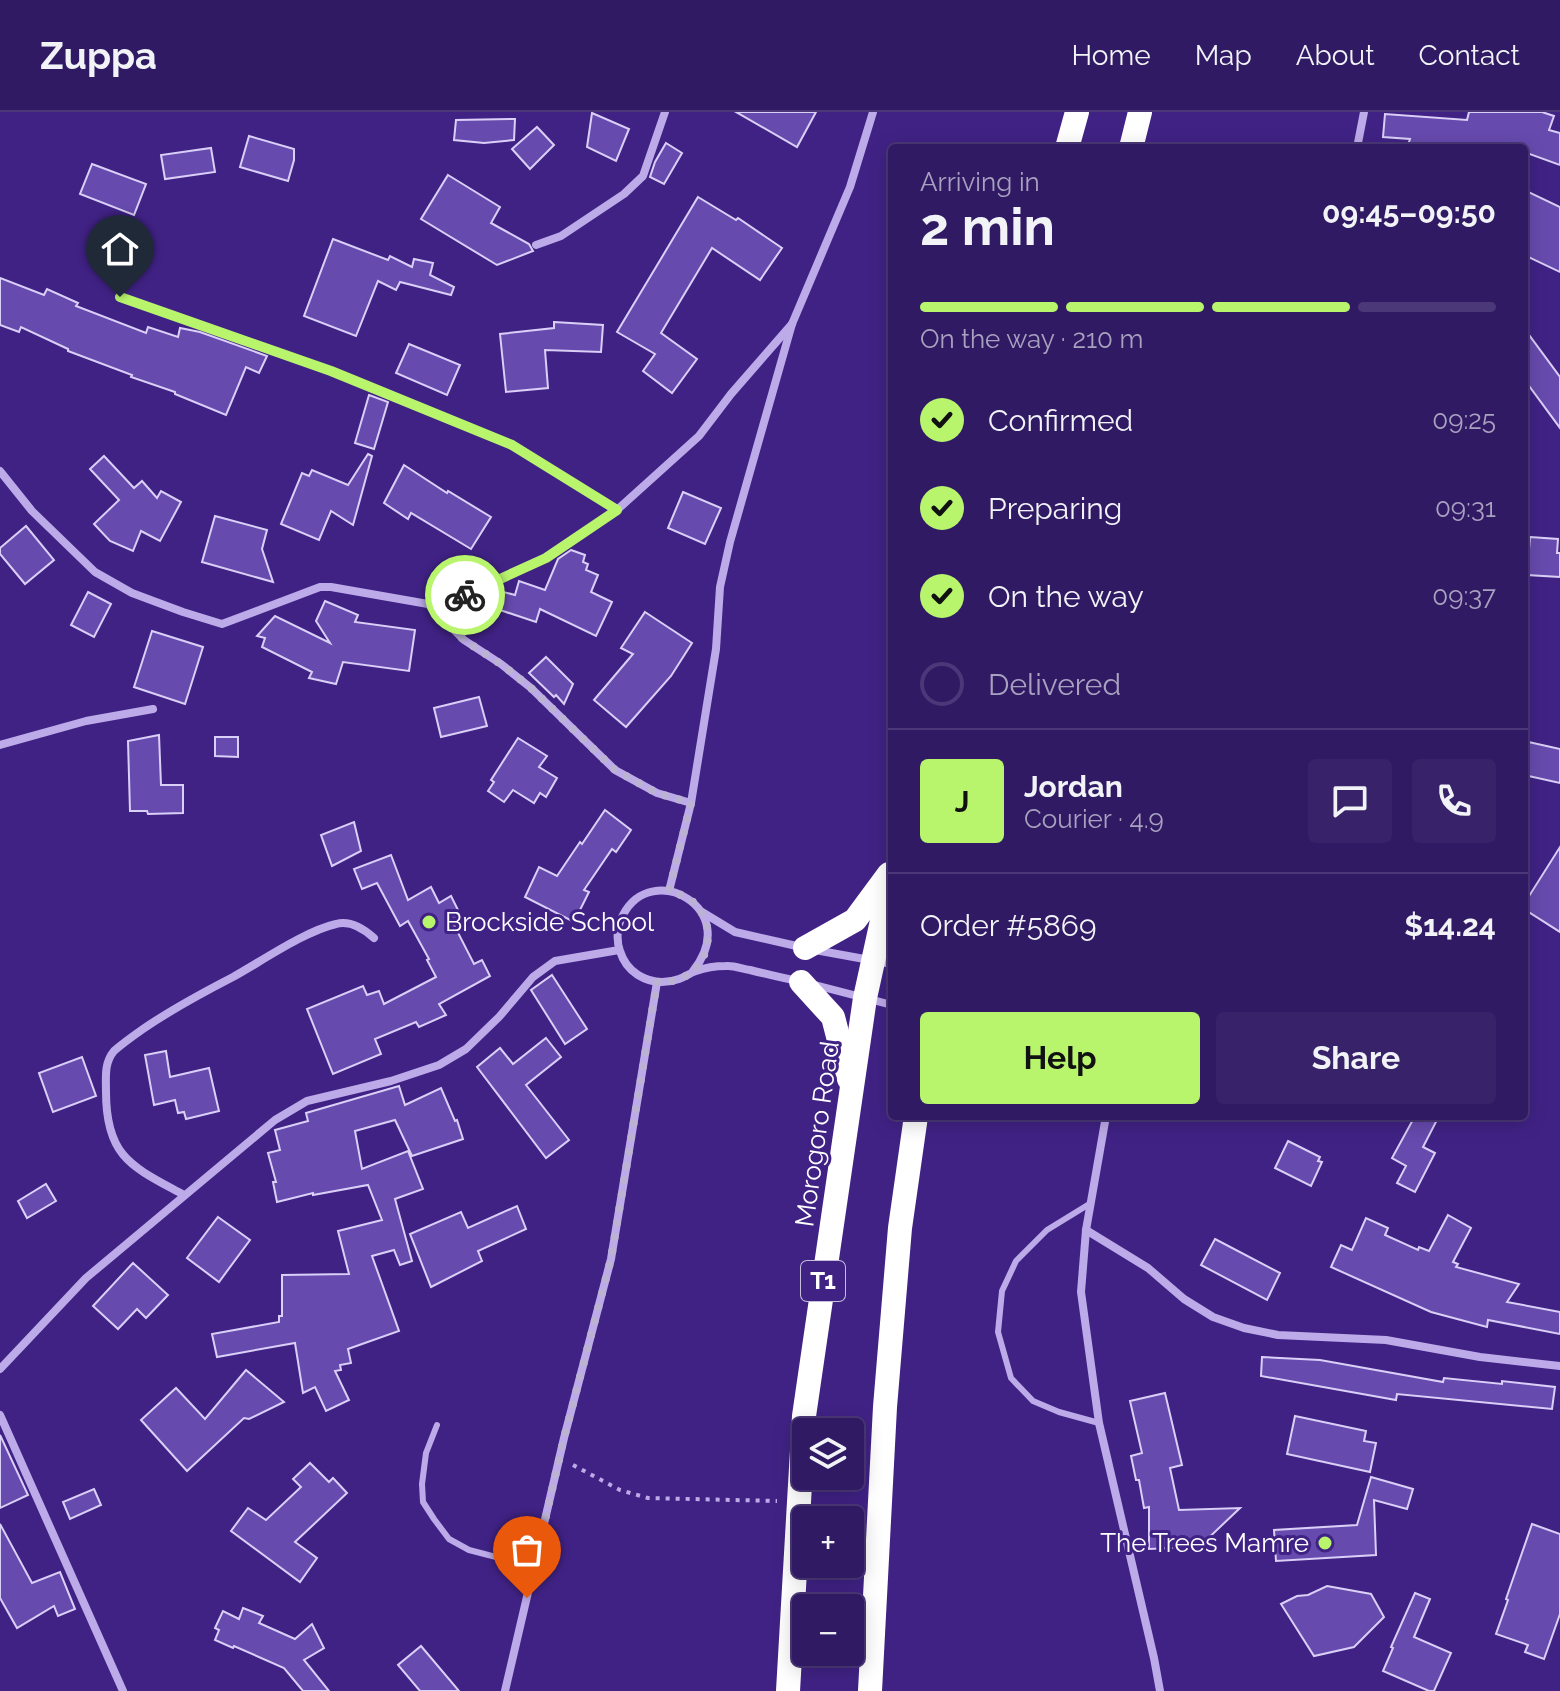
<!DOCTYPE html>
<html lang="en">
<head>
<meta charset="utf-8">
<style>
	body { margin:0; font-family:Raleway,sans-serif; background:#38236a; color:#f1f3f6; height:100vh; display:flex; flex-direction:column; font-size:30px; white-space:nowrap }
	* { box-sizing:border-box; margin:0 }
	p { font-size:26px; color:#a8a1bf }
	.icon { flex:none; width:44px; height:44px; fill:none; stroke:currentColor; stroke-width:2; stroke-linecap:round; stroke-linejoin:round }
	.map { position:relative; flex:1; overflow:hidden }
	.details { position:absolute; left:888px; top:32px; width:640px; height:976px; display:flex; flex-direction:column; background:#301a64; border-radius:8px; box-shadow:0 4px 20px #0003,0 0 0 2px #4b3878 }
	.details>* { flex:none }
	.fabs { position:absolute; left:792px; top:1306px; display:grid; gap:16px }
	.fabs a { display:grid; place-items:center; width:72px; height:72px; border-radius:8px; background:#301a64; box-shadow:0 4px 20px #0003,0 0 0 2px #4b3878; font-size:40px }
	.pin { position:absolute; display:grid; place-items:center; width:68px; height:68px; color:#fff; margin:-82px -34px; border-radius:50% 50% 50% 0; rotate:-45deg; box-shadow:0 0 8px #0007 }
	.pin .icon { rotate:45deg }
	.courier { position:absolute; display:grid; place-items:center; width:80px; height:80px; margin:-40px; border:6px solid #b8f56d; border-radius:50%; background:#fff; color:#222; box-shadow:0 2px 10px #0007 }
	.headline em { font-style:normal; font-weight:700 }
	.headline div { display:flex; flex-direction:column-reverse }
	.headline { display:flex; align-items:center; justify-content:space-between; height:136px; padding:0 32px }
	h1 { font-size:52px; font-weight:700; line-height:60px }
	.bar { display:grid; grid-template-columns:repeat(4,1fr); gap:12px 8px; align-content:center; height:96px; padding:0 32px }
	.bar i { height:10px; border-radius:6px; background:#4b3878 }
	.bar .on { background:#b8f56d }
	.bar p { grid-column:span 4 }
	.line { display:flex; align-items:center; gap:20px; padding:0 32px; border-top:2px solid #4b3878 }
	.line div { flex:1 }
	.round { display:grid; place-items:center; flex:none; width:84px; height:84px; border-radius:8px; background:#38236a }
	ol { padding:0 32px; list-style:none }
	li { display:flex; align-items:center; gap:24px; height:88px }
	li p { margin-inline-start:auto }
	li .icon { padding:8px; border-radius:50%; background:#b8f56d; color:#111; stroke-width:4 }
	li:last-child { color:#a8a1bf }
	li i { width:44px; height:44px; border:4px solid #4b3878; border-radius:50% }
	.button { display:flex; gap:16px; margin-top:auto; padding:16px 32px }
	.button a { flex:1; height:92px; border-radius:8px; background:#b8f56d; color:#111; font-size:32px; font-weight:700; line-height:92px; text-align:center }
	.button a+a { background:#38236a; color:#f1f3f6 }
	header { display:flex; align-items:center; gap:48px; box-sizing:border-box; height:112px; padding:0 40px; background:#301a64; border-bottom:2px solid #4b3878 }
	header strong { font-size:38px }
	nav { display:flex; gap:44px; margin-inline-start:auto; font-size:28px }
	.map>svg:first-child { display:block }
</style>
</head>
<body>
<header>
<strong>Zuppa</strong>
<nav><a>Home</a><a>Map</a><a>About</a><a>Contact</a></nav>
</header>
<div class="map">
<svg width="1560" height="1579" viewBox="0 0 1560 1579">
	<rect width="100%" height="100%" fill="#402285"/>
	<g fill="#674aae" stroke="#dacff7" stroke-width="2">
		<polygon points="736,0 816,0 797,35"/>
		<polygon points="1469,0 1542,0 1554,4 1549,18 1560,21 1560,53 1524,40 1524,36 1407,36 1410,27 1383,25 1385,2 1467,8"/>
		<polygon points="592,1 629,17 616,49 587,35"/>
		<polygon points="515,7 514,28 484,31 454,28 456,8"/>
		<polygon points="537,15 554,33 530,57 512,37"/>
		<polygon points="249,24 294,37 294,48 288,69 240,55"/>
		<polygon points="666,31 682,41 664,72 650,65 655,50"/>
		<polygon points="211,36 215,60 165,67 161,43"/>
		<polygon points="92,52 146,72 134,103 80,82"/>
		<polygon points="448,63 500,95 491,111 529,132 533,139 497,153 421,107"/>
		<polygon points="1524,78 1560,95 1560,160 1524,143"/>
		<polygon points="698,85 736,108 738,106 782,136 760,168 712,136 661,221 697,247 672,281 643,259 655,242 617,220"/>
		<polygon points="333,127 388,148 390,144 412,155 414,147 433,151 430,163 454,175 451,183 400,170 396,178 378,169 356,224 304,204"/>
		<polygon points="0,166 44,183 47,177 78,191 76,194 146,221 148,215 178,225 180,216 200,220 267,244 259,261 246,255 226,303 175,282 175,280 131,265 132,263 68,239 68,237 21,215 19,220 0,213"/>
		<polygon points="554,210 603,213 601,240 545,238 548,276 506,280 500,222 554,216"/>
		<polygon points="1524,216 1560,265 1560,316 1524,267"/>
		<polygon points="409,232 460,253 447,283 396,261"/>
		<polygon points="369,283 388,290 374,337 355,331"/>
		<polygon points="368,342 372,344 353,413 331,399 319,428 281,412 302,361 309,364 312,358 348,373"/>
		<polygon points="104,344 134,376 142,369 157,386 161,379 181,390 160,429 141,419 133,439 110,429 94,412 119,388 90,357"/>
		<polygon points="404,353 447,381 448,379 491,405 471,437 411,401 408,407 384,391"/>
		<polygon points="683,380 721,396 705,432 668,416"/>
		<polygon points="215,404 267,418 262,437 273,470 202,450"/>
		<polygon points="26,414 54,448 25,472 0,442 0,436"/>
		<polygon points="1530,425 1558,427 1557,441 1560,441 1560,465 1527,463"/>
		<polygon points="571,438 585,443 583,450 588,452 586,458 598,463 591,480 612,490 596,524 540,497 536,510 491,495 496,478 515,483 519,469 545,478 558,447"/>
		<polygon points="88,480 111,492 94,525 71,513"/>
		<polygon points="325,489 358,503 355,510 415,518 409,559 343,550 336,572 309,566 312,560 262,535 265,526 257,524 275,504 330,531 316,509"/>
		<polygon points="645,500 692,531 671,564 626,615 594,588 633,542 621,536"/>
		<polygon points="152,519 203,535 185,592 134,575"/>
		<polygon points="546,545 573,572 564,592 556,583 554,585 529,561"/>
		<polygon points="479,585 487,614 441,625 434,596"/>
		<polygon points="159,623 161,673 183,673 183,701 148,702 147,699 130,699 128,629"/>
		<polygon points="215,625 238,625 238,645 215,644"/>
		<polygon points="518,626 547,644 539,655 557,666 546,685 540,681 534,691 513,678 504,690 488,679 494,670 491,668"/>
		<polygon points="1524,629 1560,637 1560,671 1524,663"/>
		<polygon points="605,698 631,718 616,740 612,737 584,778 589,780 574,810 525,785 539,755 557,764 580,730 582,732"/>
		<polygon points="354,710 361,739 332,754 321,723"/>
		<polygon points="1560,735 1560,820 1524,797 1524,792"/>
		<polygon points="391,743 408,788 431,775 439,791 451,784 461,804 452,809 474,852 482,848 490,864 439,892 446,903 419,915 416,910 375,927 381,942 333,962 307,897 363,874 367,883 379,879 384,892 436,865 427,848 429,847 408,809 400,814 377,771 362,777 354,757"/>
		<polygon points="552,863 587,917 565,932 531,878"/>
		<polygon points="546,926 561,945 526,973 569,1028 546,1046 477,955 500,936 513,952"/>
		<polygon points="166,939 170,965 209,956 219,999 186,1007 184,1000 178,1001 175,988 154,993 145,943"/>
		<polygon points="82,945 96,984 53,1000 39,961"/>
		<polygon points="399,974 405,993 441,976 455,1009 457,1008 463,1027 412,1044 395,1008 355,1019 362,1057 408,1039 423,1077 395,1087 412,1149 400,1153 394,1138 372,1144 399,1219 348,1237 351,1251 340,1253 341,1258 335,1259 349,1288 326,1299 315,1275 303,1281 295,1231 217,1245 212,1222 279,1210 279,1204 282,1204 282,1163 349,1162 338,1119 382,1108 368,1073 313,1083 313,1081 277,1090 273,1070 276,1070 268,1041 280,1038 275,1018 308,1009 306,1001"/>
		<polygon points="1415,1004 1439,1004 1423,1035 1435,1041 1415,1080 1397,1071 1406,1054 1392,1046"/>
		<polygon points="1288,1029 1320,1045 1318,1049 1322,1050 1311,1074 1275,1056"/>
		<polygon points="46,1072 56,1089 27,1106 18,1089"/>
		<polygon points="517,1094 526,1117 478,1139 482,1149 431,1175 410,1122 461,1100 468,1116"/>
		<polygon points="1448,1103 1471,1116 1453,1150 1458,1152 1456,1155 1519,1172 1507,1190 1560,1200 1560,1222 1488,1208 1487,1215 1431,1200 1331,1155 1341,1133 1352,1138 1366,1106 1388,1116 1385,1123 1418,1138 1419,1135 1429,1139"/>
		<polygon points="218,1105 250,1128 219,1170 187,1146"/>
		<polygon points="1215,1127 1280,1161 1267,1188 1201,1153"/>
		<polygon points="133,1151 168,1183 146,1206 137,1197 118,1217 93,1194"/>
		<polygon points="1262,1245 1320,1248 1443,1270 1444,1266 1502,1272 1502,1269 1555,1275 1552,1297 1397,1282 1396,1288 1261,1264"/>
		<polygon points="246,1258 284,1290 249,1307 244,1306 187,1359 141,1308 176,1276 205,1307"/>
		<polygon points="1165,1281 1182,1353 1170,1356 1179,1398 1240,1396 1199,1435 1149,1437 1149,1395 1144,1396 1139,1368 1136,1368 1131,1344 1142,1341 1130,1289"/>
		<polygon points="1295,1304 1366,1319 1364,1329 1376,1331 1370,1360 1287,1342"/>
		<polygon points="0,1323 28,1383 0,1396"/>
		<polygon points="310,1351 329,1370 333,1366 347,1381 295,1430 317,1446 300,1470 231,1419 248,1396 266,1408 301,1375 293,1367"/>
		<polygon points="1371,1365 1413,1377 1407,1397 1374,1388 1376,1443 1276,1449 1274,1418 1357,1413"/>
		<polygon points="94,1377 101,1393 70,1407 63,1390"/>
		<polygon points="0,1412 32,1471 60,1460 75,1497 58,1504 54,1494 17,1516 0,1486"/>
		<polygon points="1532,1412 1560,1422 1560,1502 1544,1547 1525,1540 1528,1533 1496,1522 1508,1488 1506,1487"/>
		<polygon points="1327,1474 1371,1482 1384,1505 1354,1535 1314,1544 1281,1492 1297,1484 1308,1483"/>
		<polygon points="1415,1481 1430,1487 1414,1525 1451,1541 1434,1579 1429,1579 1383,1559 1393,1536 1391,1535"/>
		<polygon points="243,1496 263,1504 259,1511 295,1527 312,1512 324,1536 304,1548 329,1579 303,1579 284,1556 234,1534 233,1536 215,1528 219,1518 215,1516 223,1499 239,1507"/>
		<polygon points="421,1534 459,1579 420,1579 398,1553"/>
	</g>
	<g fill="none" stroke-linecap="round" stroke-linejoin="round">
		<polyline stroke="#bdabe9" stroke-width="4" stroke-dasharray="4 6" stroke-linecap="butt" points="573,1353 620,1378 648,1386 777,1389"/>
		<g stroke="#bdabe9" stroke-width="6">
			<polyline points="1091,1091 1047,1118 1016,1149 1002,1179 998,1220 1011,1266 1033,1289 1059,1300 1099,1311"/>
			<polyline points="437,1313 426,1341 422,1372 423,1390 434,1407 449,1427 469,1438 534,1455"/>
		</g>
		<g stroke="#bdabe9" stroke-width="8">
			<polyline points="1357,36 1364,0"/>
			<polyline points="536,133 561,124 624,82 643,64 665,0"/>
			<polyline points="120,185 331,259 512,333 617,398"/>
			<polyline points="0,359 32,399 95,460 132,481 183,500 222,512 320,475 331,475 428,492 456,488 546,446 617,398 699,324 731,282 792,212"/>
			<polyline points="428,492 464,528 501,552 531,576 615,658 657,681 691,691"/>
			<polyline points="0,633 86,609 153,597"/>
			<polyline points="669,779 691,691 716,537 720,475 730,430 792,212 850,75 873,0"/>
			<polyline points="702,800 735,820 801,835"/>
			<polyline points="815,838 892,852"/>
			<path d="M693 859C743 797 652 747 623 803 617 814 616 828 620 839 623 849 630 858 638 863 651 871 665 872 679 867 685 865 690 861 696 859 704 856 717 854 726 854 734 853 742 857 750 858 766 862 782 866 798 869"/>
			<polyline points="811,872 892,893"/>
			<polyline points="1106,1004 1086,1118 1081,1180 1099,1311 1154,1546 1160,1579"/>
			<path d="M184 1083C133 1055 106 1046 106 980 106 965 104 951 114 939 123 931 133 924 143 917 172 897 202 881 233 865 262 849 305 819 336 812 350 808 364 817 374 826"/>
			<polyline points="1086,1118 1148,1156 1184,1187 1213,1205 1244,1216 1278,1223 1386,1228 1480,1245 1560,1254"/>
			<polyline points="0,1257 86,1166 275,1008 307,989 391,969 439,953 466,937 499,905 533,865 555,849 619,838"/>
			<polyline points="0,1303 123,1579"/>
			<polyline points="505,1579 564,1326 611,1147 657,870"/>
		</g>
		<g stroke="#fff" stroke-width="24">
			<polyline points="1067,36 1077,0"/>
			<polyline points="1131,36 1140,0"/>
			<polyline points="805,836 855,808 889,762"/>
			<polyline points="801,870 833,905 849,967"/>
			<polyline points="788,1579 804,1304 865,886 892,763"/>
			<polyline points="870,1579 885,1295 900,1116 916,1004"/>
		</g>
	</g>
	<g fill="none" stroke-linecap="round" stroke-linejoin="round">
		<path stroke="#bcb2d4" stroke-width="8" stroke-dasharray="0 14.4" d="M465 483 443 491 428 492 464 528 501 552 531 576 615 658 657 681 691 691 669 779C678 782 686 784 693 790 717 811 711 853 682 866 674 870 665 870 657 870L611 1147 564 1326 527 1486"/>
		<polyline stroke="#b8f56d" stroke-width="10" points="120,185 331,259 512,333 617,398 546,446 465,483"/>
	</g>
	<g fill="#b8f56d" stroke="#402285" stroke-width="3">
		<circle cx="429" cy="810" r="8"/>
		<circle cx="1325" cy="1431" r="8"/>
	</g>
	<g text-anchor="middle" stroke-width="6" stroke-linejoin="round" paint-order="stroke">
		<rect fill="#402285" stroke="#c6bdda" stroke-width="2" x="801" y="1149" width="44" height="40" rx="6"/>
		<g font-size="24" font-weight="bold" fill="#fff">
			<text x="823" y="1177">T1</text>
		</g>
		<g font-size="26" fill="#fff" stroke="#402285" text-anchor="start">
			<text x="445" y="819">Brockside School</text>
			<text x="1309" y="1440" text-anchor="end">The Trees Mamre</text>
		</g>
		<g font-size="26" fill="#fff" stroke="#402285">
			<text transform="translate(817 1022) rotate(-82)" y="9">Morogoro Road</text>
		</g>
	</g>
</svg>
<div class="fabs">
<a><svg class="icon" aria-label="layers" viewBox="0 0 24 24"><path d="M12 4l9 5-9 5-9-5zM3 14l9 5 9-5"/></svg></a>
<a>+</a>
<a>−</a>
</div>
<div class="pin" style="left:527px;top:1486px;background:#ea580c"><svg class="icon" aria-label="bag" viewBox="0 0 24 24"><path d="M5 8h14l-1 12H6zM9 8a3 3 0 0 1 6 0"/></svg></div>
<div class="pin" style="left:120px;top:185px;background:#1f2937"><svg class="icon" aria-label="home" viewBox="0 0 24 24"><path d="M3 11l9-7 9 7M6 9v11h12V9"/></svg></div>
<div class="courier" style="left:465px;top:483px"><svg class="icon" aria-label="bike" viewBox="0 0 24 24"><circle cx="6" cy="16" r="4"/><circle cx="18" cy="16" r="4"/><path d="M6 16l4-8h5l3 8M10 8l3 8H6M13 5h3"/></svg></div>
<section class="details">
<div class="headline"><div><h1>2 min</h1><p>Arriving in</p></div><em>09:45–09:50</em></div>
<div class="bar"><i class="on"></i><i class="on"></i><i class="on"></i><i></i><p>On the way · 210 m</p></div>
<ol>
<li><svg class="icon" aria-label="check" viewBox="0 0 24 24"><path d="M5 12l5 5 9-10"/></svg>Confirmed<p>09:25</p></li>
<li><svg class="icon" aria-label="check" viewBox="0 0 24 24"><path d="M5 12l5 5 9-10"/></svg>Preparing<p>09:31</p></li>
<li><svg class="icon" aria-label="check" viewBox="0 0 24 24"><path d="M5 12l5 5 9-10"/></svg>On the way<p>09:37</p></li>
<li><i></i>Delivered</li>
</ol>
<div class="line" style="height:144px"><b class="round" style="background:#b8f56d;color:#111">J</b><div><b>Jordan</b><p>Courier · 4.9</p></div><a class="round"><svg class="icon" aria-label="chat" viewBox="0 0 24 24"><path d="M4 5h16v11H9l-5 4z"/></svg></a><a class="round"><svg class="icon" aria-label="phone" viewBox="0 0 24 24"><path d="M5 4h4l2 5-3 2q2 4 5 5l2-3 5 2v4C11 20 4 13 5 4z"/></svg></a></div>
<div class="line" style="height:104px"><div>Order #5869</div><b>$14.24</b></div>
<div class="button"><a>Help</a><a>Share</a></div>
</section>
</div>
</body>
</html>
